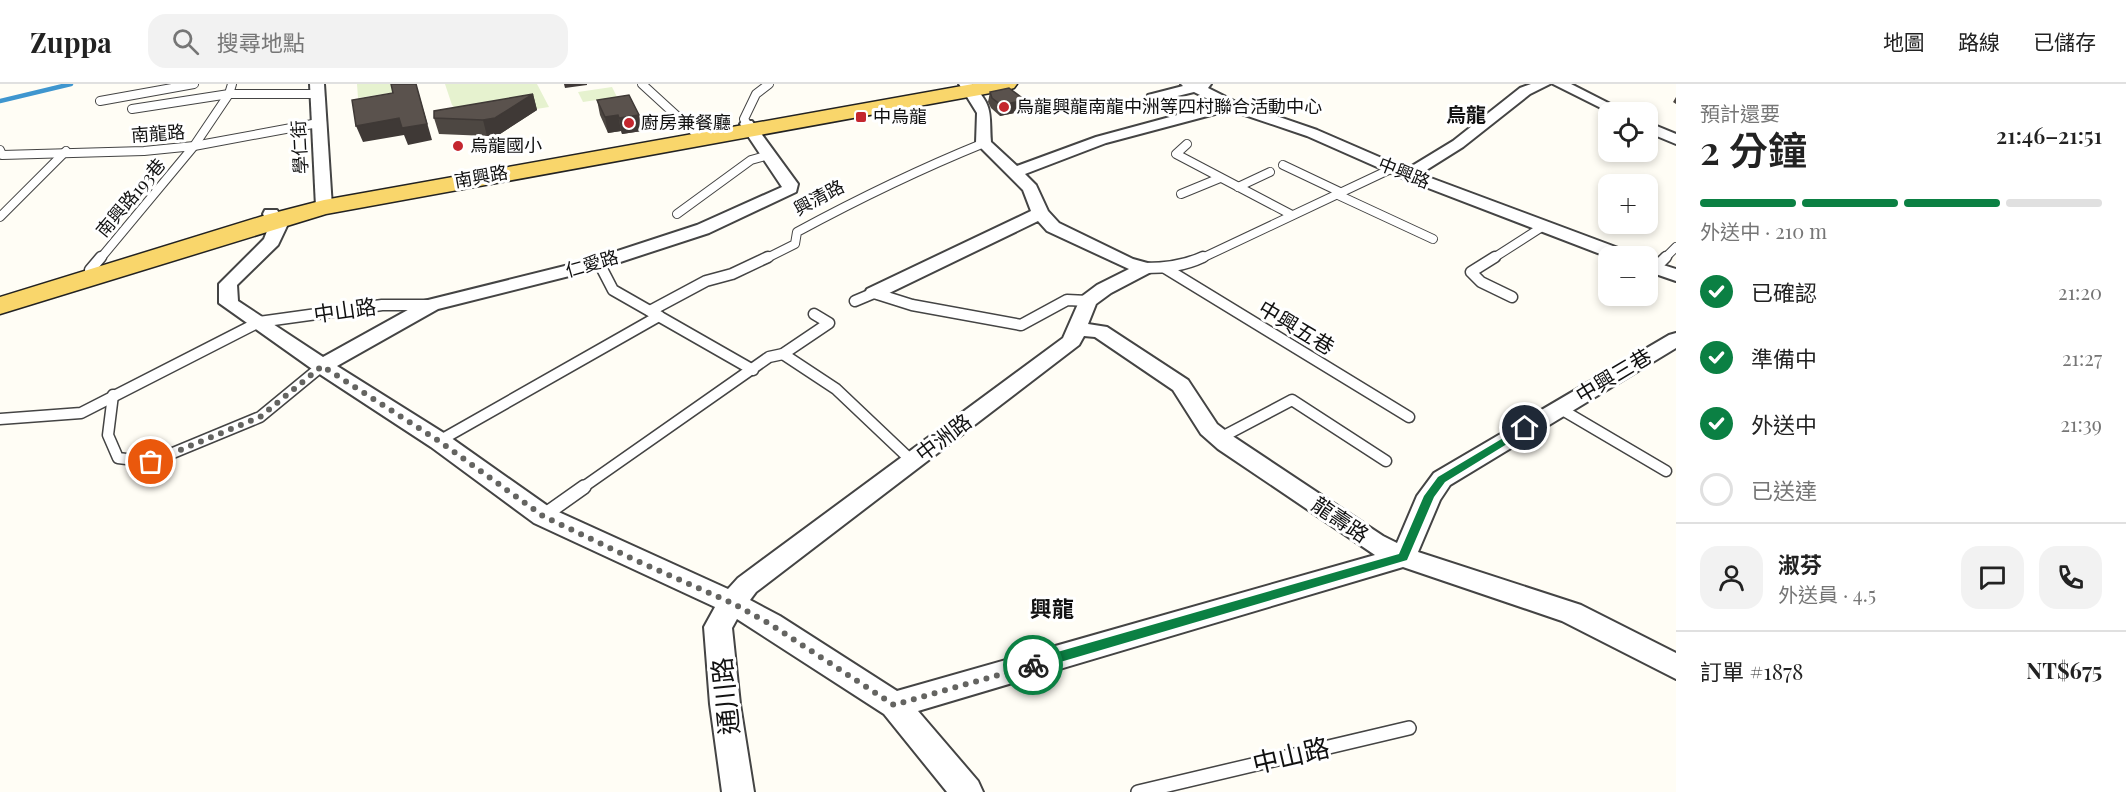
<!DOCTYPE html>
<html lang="zh-TW">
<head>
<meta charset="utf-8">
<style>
	body { margin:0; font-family:"Playfair Display","Noto Sans TC",serif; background:#f2f2f2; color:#222; height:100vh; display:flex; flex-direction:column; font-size:22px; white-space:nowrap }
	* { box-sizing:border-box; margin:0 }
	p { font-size:20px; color:#767676 }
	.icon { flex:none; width:33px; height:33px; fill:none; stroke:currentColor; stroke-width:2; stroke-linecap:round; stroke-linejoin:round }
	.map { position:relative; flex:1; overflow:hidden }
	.sheet { display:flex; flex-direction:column; background:#fff; width:450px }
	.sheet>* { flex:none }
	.fabs { position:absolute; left:1598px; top:18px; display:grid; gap:12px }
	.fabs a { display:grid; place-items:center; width:60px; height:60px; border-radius:12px; background:#fff; box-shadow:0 3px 9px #0003; font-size:30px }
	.pin { position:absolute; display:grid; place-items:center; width:51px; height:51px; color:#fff; margin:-26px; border:3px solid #fff; border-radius:50%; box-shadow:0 2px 6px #0007 }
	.courier { position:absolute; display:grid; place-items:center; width:60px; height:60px; margin:-30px; border:4px solid #0b8043; border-radius:50%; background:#fff; color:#222; box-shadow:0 2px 8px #0007 }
	.summary em { font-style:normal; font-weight:600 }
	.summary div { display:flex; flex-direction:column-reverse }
	.summary { display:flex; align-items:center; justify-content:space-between; height:102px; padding:0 24px }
	h1 { font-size:39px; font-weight:600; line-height:45px }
	.bar { display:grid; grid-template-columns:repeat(4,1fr); gap:9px 6px; align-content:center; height:72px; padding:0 24px }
	.bar i { height:8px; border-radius:4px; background:#e0e0e0 }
	.bar .active { background:#0b8043 }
	.bar p { grid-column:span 4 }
	.line { display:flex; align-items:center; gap:15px; padding:0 24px; border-top:2px solid #e0e0e0 }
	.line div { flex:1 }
	.round { display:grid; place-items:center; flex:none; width:63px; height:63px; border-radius:18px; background:#f2f2f2 }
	ol { padding:0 24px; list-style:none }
	li { display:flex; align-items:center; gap:18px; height:66px }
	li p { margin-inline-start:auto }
	li .icon { padding:6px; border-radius:50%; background:#0b8043; color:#fff; stroke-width:4 }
	li:last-child { color:#767676 }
	li i { width:33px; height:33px; border:3px solid #e0e0e0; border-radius:50% }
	header { display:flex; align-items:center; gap:36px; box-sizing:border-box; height:84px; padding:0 30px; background:#fff; border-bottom:2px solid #e0e0e0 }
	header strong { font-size:28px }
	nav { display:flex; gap:33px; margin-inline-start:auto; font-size:21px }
	.search { width:420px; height:54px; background:#f2f2f2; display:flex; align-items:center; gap:15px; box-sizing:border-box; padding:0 21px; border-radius:18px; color:#767676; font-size:22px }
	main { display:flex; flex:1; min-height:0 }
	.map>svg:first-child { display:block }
</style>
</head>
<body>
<header>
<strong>Zuppa</strong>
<div class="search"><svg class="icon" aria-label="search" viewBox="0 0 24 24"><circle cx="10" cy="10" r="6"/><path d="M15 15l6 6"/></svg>搜尋地點</div>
<nav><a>地圖</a><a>路線</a><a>已儲存</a></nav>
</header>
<main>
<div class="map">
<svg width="1676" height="708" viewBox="0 0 1676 708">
	<rect width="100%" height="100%" fill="#fffdf5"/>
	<g fill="#e6f2cf">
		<polygon points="357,0 414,0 415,5 358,14"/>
		<polygon points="445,0 537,0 549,23 530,26 456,25 452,21"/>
		<polygon points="612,3 617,13 583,18 578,8"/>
	</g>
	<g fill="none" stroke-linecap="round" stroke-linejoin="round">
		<polyline stroke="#3f96cf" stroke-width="4.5" points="0,17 71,0"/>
		<defs>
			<g id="service-far2">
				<polyline points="642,0 701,54"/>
				<polyline points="100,17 194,0"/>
				<polyline points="132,25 229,10 317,10"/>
				<polyline points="747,40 744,35 756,10 769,0"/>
				<polyline points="1187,60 1176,70 1292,131"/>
				<polyline points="0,66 2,71 144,67 194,62 318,39"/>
				<polyline points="1283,81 1340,108"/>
				<polyline points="1238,103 1270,88"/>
				<polyline points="1181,110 1220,94"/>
				<polyline points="1336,110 1433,155"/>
				<polyline points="677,130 751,76 769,71"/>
				<polyline points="0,133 66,67"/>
				<polyline points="100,175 194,62 229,10 232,0"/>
				<path d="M765 175 795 160 797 148C858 115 920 85 984 59"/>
				<polyline points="1200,175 1393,84"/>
				<polyline points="1492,175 1542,143"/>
				<polyline points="1664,175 1676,163"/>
			</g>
			<g id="service-far1">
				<polyline points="1495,173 1471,188 1481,198 1512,213"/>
				<polyline points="599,179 613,206 753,286"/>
				<path d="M1145 184C1166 184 1184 182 1203 173"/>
				<polyline points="1165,184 1409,333"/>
				<polyline points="1655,184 1666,173"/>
				<polyline points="90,186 101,173"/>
				<polyline points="855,217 874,209 912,221 1021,241 1067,216 1088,217"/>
				<polyline points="650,227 706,197 732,190 768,173"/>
				<polyline points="783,270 836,305 913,378"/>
				<polyline points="113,311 108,351 118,374 151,378 260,333 322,282"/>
				<polyline points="1559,324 1666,387"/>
				<polyline points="0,335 81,329 259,238 382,221 428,221"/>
				<polyline points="1220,354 1292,316 1386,377"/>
				<polyline points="439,357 659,232"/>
				<polyline points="582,404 769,273 783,270 829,239 814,230"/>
			</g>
			<g id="service">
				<polyline points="543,432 584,403"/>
				<polyline points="1138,708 1409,644"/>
			</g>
			<g id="minor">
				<polygon points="310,0 324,0 332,123 324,128 316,123"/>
				<path d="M959 0H972C994 23 989 29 991 58L1017 82 1096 53 1218 20 1194 8 1153 18 1146 14 1148 11 1183 2 1181 0H1211L1208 4 1236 18 1317 46 1407 85 1453 57 1520 4 1531 0H1550L1530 10 1463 63 1420 90 1629 168 1632 172 1608 173 1402 94 1307 52 1230 26 1106 59 1025 90 1036 101 1048 127 1059 139 1133 175 1151 180 1154 184 1151 188 1111 209 1096 220 1088 240 1107 243 1188 296 1217 340 1234 353 1383 452 1397 459 1417 412 1434 389 1669 251 1676 249V264L1450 401 1440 416 1418 468 1581 521 1676 569V595L1562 537 1403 483 918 627 978 697 983 708H947L884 630 737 535 732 544 740 620 754 708H722L710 620 704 543 715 523 534 439 431 363 315 287 219 219V200L264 155 269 142 263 130 265 126H277L287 142 278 161 237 201 238 217 323 273 424 217 593 175 697 141 782 103 740 40 742 37H752L798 100 796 108 709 149 605 183 438 225 337 282 447 351 552 425 728 505 738 494 1063 254 1081 213 1097 201 1129 185 1047 147 1038 137 881 213H867L865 209 867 205 1031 127 1023 106 976 59 977 29ZM1084 252 1095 253 1173 306 1201 350 1218 365 1375 471 897 607 780 532 750 516 756 508 1079 261Z"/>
				<polygon points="1553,0 1571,0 1626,28 1609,28"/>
				<polygon points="1647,38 1676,50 1676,60 1647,48"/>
				<polygon points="1647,176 1676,185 1676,197 1647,187"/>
			</g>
			<polygon id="primary" points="973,0 1017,0 1014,4 1007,6 326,130 0,230 0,213 266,131 324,116"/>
		</defs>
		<use href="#service-far2" stroke="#444" stroke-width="10"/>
		<use href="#service-far1" stroke="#444" stroke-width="13"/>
		<use href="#service" stroke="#444" stroke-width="16"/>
		<use href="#minor" stroke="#444" stroke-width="4"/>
		<use href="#primary" stroke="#222" stroke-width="3"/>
		<use href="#service-far2" stroke="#fff" stroke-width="8"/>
		<use href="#service-far1" stroke="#fff" stroke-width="10"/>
		<use href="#service" stroke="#fff" stroke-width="13"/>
		<use href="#minor" fill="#fff" fill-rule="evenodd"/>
		<use href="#primary" fill="#f9d66b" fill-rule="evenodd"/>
	</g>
	<g fill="#4d4742">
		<polygon points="990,8 1024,27 1000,32 991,24 988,18"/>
		<polygon points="533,10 537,26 500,50 487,52 439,50 434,34"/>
		<polygon points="1676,13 1676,20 1673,18"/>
		<polygon points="597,16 639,31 642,47 622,50 621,47 608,49 600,31"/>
	</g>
	<g fill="#3f3936">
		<polygon points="416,0 432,56 408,61 404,51 363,58 356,42"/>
		<polygon points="564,0 587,0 587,1 565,4"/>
		<polygon points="533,10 537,26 500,50 487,52 483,36"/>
		<polygon points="1025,16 1024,27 1000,32 1001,21"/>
		<polygon points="618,31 621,47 608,49 605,33"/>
		<polygon points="639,31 642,47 622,50 619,34"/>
	</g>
	<g fill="#5a524d" stroke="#3f3936" stroke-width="1.5">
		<polygon points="391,0 416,0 427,40 402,44 399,34 356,42 352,16 393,9"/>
		<polygon points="1009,4 1025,16 1001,21 992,14 990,8"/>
		<polygon points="533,10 495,34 483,36 434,34 434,27"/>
		<polygon points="629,11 639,31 619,34 618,31 605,33 597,16"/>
	</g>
	<polygon fill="#0b8043" points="1525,341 1528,342 1528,347 1445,398 1434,413 1407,476 1033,586 1028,584 1028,577 1033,575 1399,470 1424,412 1438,393"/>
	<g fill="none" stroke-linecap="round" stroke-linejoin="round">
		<polyline stroke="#646461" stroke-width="6" stroke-dasharray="0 10.8" points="151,378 260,333 322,282 439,357 543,432 635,476 732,519 770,540 894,621 1033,581"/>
	</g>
	<g fill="#c4262e" stroke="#fff" stroke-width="2">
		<circle cx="1004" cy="23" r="6"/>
		<rect x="855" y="27" width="12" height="12" rx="3"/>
		<circle cx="629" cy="39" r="6"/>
		<circle cx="458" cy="62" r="6"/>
	</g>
	<g text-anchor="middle" stroke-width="6" stroke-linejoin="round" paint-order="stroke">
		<g font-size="18" fill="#111" stroke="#fff" text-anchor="start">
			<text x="1016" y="29">烏龍興龍南龍中洲等四村聯合活動中心</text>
			<text x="873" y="39">中烏龍</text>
			<text x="641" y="45">廚房兼餐廳</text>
			<text x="470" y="68">烏龍國小</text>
		</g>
		<g font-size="18" fill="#111" stroke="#fff">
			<text transform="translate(158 50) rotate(-4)" y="6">南龍路</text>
			<text transform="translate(300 63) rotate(-93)" y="6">學仁街</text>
			<text transform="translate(1404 89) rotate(22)" y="6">中興路</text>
			<text transform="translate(481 93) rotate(-10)" y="6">南興路</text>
			<text transform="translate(131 114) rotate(-50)" y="6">南興路193巷</text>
			<text transform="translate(819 114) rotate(-28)" y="6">興清路</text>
			<text transform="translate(592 180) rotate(-16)" y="6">仁愛路</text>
		</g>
		<g font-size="20" font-weight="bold" fill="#111" stroke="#fff">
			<text x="1466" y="38">烏龍</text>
		</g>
		<g font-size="21" fill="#111" stroke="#fff">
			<text transform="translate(345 227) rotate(-8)" y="7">中山路</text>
			<text transform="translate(1296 244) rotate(31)" y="7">中興五巷</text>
			<text transform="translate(1614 292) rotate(-31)" y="7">中興三巷</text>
			<text transform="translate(944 354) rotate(-37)" y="7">中洲路</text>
			<text transform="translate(1340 436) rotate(34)" y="7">龍壽路</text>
		</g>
		<g font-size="22" font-weight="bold" fill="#111" stroke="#fff">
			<text x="1052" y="533">興龍</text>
		</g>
		<g font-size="26" fill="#111" stroke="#fff">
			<text transform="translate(726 612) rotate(-96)" y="9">通川路</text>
			<text transform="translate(1291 672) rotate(-13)" y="9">中山路</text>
		</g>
	</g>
</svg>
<div class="fabs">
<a><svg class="icon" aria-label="locate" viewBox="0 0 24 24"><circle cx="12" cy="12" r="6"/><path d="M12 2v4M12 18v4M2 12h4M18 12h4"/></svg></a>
<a>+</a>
<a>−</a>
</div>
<div class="pin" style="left:151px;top:378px;background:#ea580c"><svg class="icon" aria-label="bag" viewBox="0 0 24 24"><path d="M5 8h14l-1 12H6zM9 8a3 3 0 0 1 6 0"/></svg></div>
<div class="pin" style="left:1525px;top:344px;background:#1f2937"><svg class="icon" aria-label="home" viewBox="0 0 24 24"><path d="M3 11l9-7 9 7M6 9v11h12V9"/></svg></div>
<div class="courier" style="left:1033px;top:581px"><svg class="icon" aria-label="bike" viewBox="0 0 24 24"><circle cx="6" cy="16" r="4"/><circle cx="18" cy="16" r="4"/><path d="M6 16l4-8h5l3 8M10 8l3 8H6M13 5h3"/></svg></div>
</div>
<section class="sheet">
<div class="summary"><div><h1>2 分鐘</h1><p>預計還要</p></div><em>21:46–21:51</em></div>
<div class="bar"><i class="active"></i><i class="active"></i><i class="active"></i><i></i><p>外送中 · 210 m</p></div>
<ol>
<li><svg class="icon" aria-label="check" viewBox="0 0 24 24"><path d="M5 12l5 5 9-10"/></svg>已確認<p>21:20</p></li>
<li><svg class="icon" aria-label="check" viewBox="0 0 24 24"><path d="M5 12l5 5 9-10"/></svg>準備中<p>21:27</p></li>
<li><svg class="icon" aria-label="check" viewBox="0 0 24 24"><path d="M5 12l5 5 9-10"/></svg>外送中<p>21:39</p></li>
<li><i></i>已送達</li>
</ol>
<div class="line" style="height:108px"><a class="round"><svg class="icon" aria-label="person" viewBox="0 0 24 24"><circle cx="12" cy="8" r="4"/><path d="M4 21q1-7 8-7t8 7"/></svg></a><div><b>淑芬</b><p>外送員 · 4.5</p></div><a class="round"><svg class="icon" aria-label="chat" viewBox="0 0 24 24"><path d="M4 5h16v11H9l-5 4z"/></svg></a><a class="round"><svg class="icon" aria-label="phone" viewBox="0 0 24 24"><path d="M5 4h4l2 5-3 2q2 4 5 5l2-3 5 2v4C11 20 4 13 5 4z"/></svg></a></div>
<div class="line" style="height:78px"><div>訂單 #1878</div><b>NT$675</b></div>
</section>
</main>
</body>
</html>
